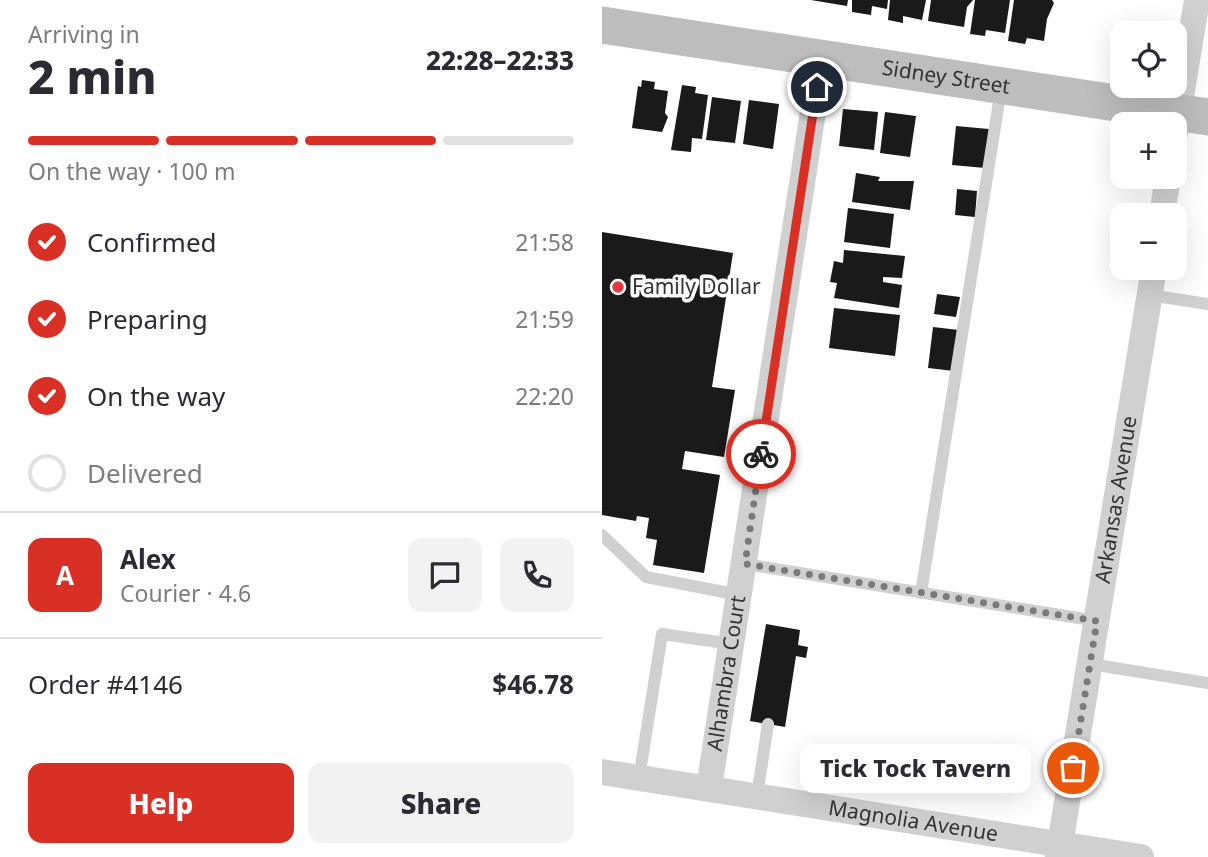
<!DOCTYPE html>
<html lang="en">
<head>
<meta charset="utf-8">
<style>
	body { margin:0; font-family:"Noto Sans",sans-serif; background:#f2f2f3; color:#2b2b33; height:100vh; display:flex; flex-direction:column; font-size:26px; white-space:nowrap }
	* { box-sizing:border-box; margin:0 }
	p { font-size:23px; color:#7c7c81 }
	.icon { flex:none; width:38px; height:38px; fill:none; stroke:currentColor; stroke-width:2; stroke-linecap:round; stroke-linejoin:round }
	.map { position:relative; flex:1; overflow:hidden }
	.side { display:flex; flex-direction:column; background:#fff; width:602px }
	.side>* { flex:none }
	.tools { position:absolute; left:508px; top:21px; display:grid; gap:14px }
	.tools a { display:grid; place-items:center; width:77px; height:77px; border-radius:14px; background:#fff; box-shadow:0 7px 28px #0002; font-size:35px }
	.pin { position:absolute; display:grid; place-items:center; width:60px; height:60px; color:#fff; margin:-30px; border:4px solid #fff; border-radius:50%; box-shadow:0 2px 7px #0007 }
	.courier { position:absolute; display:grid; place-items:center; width:70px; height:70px; margin:-35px; border:5px solid #d93025; border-radius:50%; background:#fff; color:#222; box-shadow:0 2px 9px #0007 }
	.bubble { position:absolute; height:49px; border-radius:14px; background:#fff; box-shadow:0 7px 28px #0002; font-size:23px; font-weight:800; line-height:49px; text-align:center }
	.summary em { font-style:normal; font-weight:800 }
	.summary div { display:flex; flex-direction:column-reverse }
	.summary { display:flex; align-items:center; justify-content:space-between; height:119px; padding:0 28px }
	h1 { font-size:46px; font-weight:800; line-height:52px }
	.bar { display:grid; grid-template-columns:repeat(4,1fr); gap:10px 7px; align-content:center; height:84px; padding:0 28px }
	.bar i { height:9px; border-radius:5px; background:#e1e1e2 }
	.bar .active { background:#d93025 }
	.bar p { grid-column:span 4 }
	.line { display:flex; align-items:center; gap:18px; padding:0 28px; border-top:2px solid #e1e1e2 }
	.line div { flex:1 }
	.round { display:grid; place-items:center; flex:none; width:74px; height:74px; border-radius:14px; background:#f2f2f3 }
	ol { padding:0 28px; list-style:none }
	li { display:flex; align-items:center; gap:21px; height:77px }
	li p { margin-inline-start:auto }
	li .icon { padding:7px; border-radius:50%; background:#d93025; color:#fff; stroke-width:4 }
	li:last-child { color:#7c7c81 }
	li i { width:38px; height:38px; border:4px solid #e1e1e2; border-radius:50% }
	.primary-button { display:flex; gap:14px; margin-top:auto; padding:14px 28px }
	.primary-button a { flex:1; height:80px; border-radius:14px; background:#d93025; color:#fff; font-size:28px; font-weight:800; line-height:80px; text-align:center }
	.primary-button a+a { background:#f2f2f3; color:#2b2b33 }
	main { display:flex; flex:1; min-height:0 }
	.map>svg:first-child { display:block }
</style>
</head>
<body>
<main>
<section class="side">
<div class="summary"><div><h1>2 min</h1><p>Arriving in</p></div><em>22:28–22:33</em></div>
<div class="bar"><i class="active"></i><i class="active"></i><i class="active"></i><i></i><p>On the way · 100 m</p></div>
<ol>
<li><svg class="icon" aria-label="check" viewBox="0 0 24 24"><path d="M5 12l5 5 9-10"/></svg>Confirmed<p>21:58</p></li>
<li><svg class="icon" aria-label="check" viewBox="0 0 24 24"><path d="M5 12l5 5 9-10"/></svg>Preparing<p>21:59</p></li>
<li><svg class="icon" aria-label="check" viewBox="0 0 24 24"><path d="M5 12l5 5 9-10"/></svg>On the way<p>22:20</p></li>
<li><i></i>Delivered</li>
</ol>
<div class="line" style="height:126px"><b class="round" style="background:#d93025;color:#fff">A</b><div><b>Alex</b><p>Courier · 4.6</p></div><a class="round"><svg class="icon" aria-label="chat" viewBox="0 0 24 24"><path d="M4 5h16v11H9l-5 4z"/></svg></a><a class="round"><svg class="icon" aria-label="phone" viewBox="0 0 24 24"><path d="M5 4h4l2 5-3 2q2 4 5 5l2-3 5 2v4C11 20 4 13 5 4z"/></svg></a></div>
<div class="line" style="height:91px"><div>Order #4146</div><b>$46.78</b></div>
<div class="primary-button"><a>Help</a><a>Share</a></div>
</section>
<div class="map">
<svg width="606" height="857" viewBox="0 0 606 857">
	<rect width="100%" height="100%" fill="#fff"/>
	<g fill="#1a1a1a">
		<polygon points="209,0 246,0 245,6"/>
		<polygon points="250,0 286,0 285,9 270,6 269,15 250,12"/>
		<polygon points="288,0 324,0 320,20 301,16 301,23 286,20"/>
		<polygon points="329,0 371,0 365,7 362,27 326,21"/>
		<polygon points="373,0 408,0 403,33 384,30 383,36 368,34"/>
		<polygon points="412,0 450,0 452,3 445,19 442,41 425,38 423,44 406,41"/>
		<polygon points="40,80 53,82 52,89 66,91 63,113 66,117 60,132 30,128 36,86 39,87"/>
		<polygon points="80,85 94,87 93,93 106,95 100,139 90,138 89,152 69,150"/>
		<polygon points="110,97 139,101 133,143 104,140"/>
		<polygon points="147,100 177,104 171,149 141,144"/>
		<polygon points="241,109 276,112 272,150 237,146"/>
		<polygon points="283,112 314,116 308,157 278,153"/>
		<polygon points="354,126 387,129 383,168 350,165"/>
		<polygon points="254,173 278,177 276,181 312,181 308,210 250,202"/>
		<polygon points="355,189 375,191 373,217 353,215"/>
		<polygon points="246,208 292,214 288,248 242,242"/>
		<polygon points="0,232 131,253 110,387 133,390 122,457 83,451 80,469 118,475 102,573 51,565 55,540 44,538 47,518 35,516 34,521 0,515"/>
		<polygon points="242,250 303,256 300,278 281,277 281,282 300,285 297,308 232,298 235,283 228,282 232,261 241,263"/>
		<polygon points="335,294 358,297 354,317 332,314"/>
		<polygon points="232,308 298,315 293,356 227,348"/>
		<polygon points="331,327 357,330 352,371 326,368"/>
		<polygon points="164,624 198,630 196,645 206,647 204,658 194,656 183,727 148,721"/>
	</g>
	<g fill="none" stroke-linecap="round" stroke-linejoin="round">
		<g stroke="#d0d0d0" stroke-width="12">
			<polyline points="547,295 606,304"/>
			<polyline points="0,535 44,577 138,595"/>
			<polyline points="143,564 495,621"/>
			<polyline points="319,593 399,89"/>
			<polyline points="488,664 606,683"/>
			<polyline points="37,778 60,634 130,644"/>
			<polyline points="155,796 166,724"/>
		</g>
		<g stroke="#d0d0d0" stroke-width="26">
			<polyline points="572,139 595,0"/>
			<polyline points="560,215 566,177"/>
			<path id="s1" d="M0 772 539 857"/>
			<path id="s2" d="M107 788 219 60"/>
			<path id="s3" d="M456 857 552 268"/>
		</g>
		<path stroke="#bdbdbd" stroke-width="37" id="s4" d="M0 25 606 117"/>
	</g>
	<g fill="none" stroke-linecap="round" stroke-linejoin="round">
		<polyline stroke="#7a7a7a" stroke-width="7" stroke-dasharray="0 12.6" points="159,454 143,564 495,621 471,768"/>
		<polyline stroke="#d93025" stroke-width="9" points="159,454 215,87"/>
	</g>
	<circle fill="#e63946" stroke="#fff" stroke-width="2.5" cx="16" cy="287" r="7"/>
	<g text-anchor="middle" stroke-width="7" stroke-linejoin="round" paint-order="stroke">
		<g font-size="21" fill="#333" stroke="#fff">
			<text dy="7" stroke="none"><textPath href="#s4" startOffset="348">Sidney Street</textPath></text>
			<text dy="7" stroke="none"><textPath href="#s3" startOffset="362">Arkansas Avenue</textPath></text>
			<text dy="7" stroke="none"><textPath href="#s2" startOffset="116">Alhambra Court</textPath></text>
			<text dy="7" stroke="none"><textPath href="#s1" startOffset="315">Magnolia Avenue</textPath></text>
		</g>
		<g font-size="21" fill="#333" stroke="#fff" text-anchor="start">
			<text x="30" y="294">Family Dollar</text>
		</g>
	</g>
</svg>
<div class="tools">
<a><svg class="icon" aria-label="locate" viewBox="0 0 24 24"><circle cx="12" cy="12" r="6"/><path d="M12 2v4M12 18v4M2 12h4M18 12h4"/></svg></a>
<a>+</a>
<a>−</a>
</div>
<div class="pin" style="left:471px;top:768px;background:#ea580c"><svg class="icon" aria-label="bag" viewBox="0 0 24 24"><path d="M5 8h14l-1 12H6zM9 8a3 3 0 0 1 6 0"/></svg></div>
<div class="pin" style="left:215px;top:87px;background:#1f2937"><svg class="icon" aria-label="home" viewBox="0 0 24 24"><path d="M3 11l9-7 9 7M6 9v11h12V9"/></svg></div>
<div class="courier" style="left:159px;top:454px"><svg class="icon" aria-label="bike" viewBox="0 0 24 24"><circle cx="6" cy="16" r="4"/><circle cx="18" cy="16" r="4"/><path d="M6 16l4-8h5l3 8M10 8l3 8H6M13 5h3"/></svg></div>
<div class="bubble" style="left:198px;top:744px;width:231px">Tick Tock Tavern</div>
</div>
</main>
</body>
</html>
